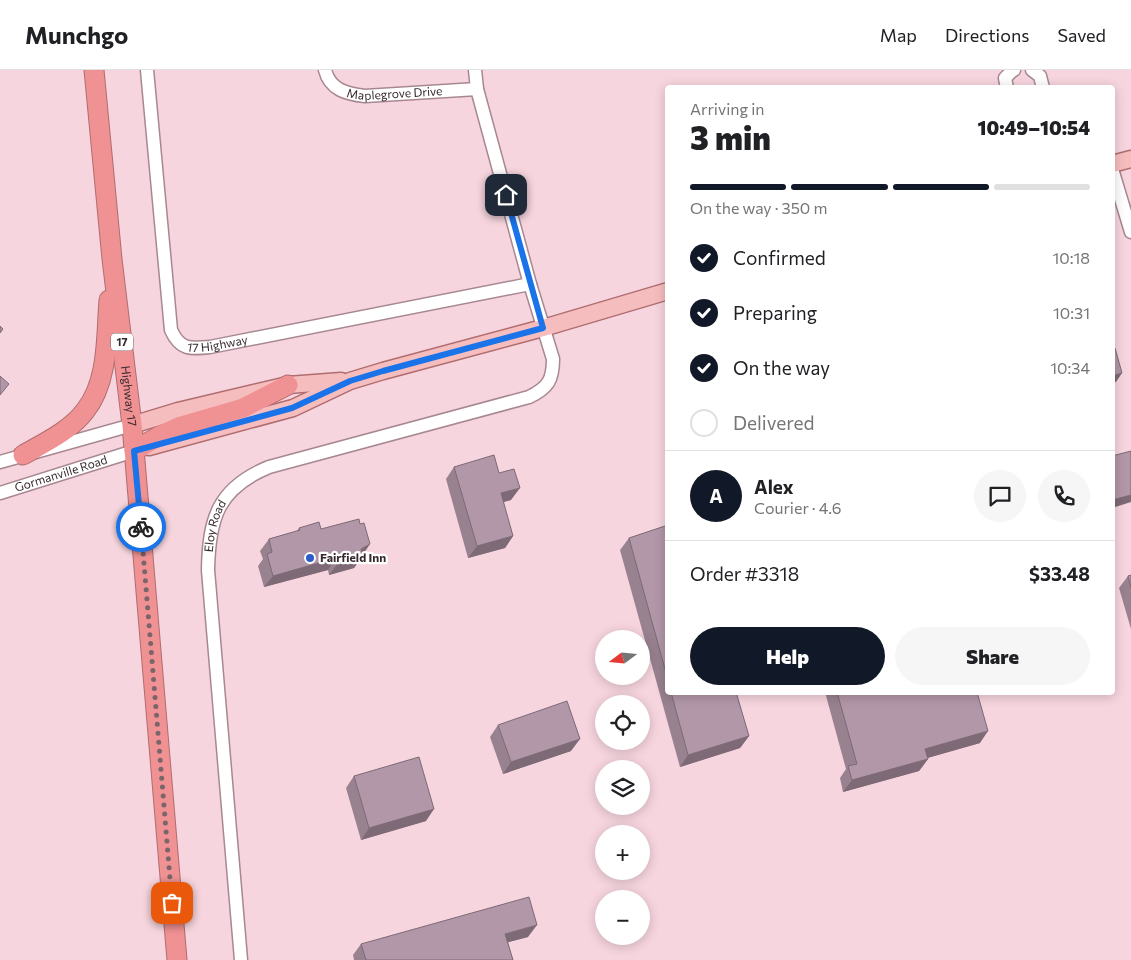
<!DOCTYPE html>
<html lang="en">
<head>
<meta charset="utf-8">
<style>
	body { margin:0; font-family:Commissioner,sans-serif; background:#f6f6f6; color:#202124; height:100vh; display:flex; flex-direction:column; font-size:19px; white-space:nowrap }
	* { box-sizing:border-box; margin:0 }
	p { font-size:16px; color:#757577 }
	.icon { flex:none; width:28px; height:28px; fill:none; stroke:currentColor; stroke-width:2; stroke-linecap:round; stroke-linejoin:round }
	.map { position:relative; flex:1; overflow:hidden }
	.drawer { position:absolute; left:665px; top:15px; width:450px; height:610px; display:flex; flex-direction:column; background:#fff; border-radius:5px; box-shadow:0 2px 12px #0003 }
	.drawer>* { flex:none }
	.needle { width:32px; rotate:254deg }
	.tools { position:absolute; left:595px; top:560px; display:grid; gap:10px }
	.tools a { display:grid; place-items:center; width:55px; height:55px; border-radius:50%; background:#fff; box-shadow:0 2px 12px #0003; font-size:25px }
	.pin { position:absolute; display:grid; place-items:center; width:42px; height:42px; color:#fff; margin:-21px; border-radius:10px; box-shadow:0 2px 8px #0006 }
	.courier { position:absolute; display:grid; place-items:center; width:50px; height:50px; margin:-25px; border:4px solid #1a73e8; border-radius:50%; background:#fff; color:#222; box-shadow:0 1px 6px #0007 }
	.headline em { font-style:normal; font-weight:800 }
	.headline div { display:flex; flex-direction:column-reverse }
	.headline { display:flex; align-items:center; justify-content:space-between; height:85px; padding:0 25px }
	h1 { font-size:32px; font-weight:800; line-height:38px }
	.bar { display:grid; grid-template-columns:repeat(4,1fr); gap:8px 5px; align-content:center; height:60px; padding:0 25px }
	.bar i { height:6px; border-radius:4px; background:#e0e0e0 }
	.bar .selected { background:#111827 }
	.bar p { grid-column:span 4 }
	.line { display:flex; align-items:center; gap:12px; padding:0 25px; border-top:1px solid #e0e0e0 }
	.line div { flex:1 }
	.round { display:grid; place-items:center; flex:none; width:52px; height:52px; border-radius:26px; background:#f6f6f6 }
	ol { padding:0 25px; list-style:none }
	li { display:flex; align-items:center; gap:15px; height:55px }
	li p { margin-inline-start:auto }
	li .icon { padding:5px; border-radius:50%; background:#111827; color:#fff; stroke-width:4 }
	li:last-child { color:#757577 }
	li i { width:28px; height:28px; border:2px solid #e0e0e0; border-radius:50% }
	.button { display:flex; gap:10px; margin-top:auto; padding:10px 25px }
	.button a { flex:1; height:58px; border-radius:30px; background:#111827; color:#fff; font-size:20px; font-weight:800; line-height:58px; text-align:center }
	.button a+a { background:#f6f6f6; color:#202124 }
	header { display:flex; align-items:center; gap:30px; box-sizing:border-box; height:70px; padding:0 25px; background:#fff; border-bottom:1px solid #e0e0e0 }
	header strong { font-size:24px }
	nav { display:flex; gap:28px; margin-inline-start:auto; font-size:18px }
	.map>svg:first-child { display:block }
</style>
</head>
<body>
<header>
<strong>Munchgo</strong>
<nav><a>Map</a><a>Directions</a><a>Saved</a></nav>
</header>
<div class="map">
<svg width="1131" height="890" viewBox="0 0 1131 890">
	<rect width="100%" height="100%" fill="#f7d5de"/>
	<g fill="none" stroke-linecap="round" stroke-linejoin="round">
		<defs>
			<g id="minor">
				<path id="s1" d="M147 0 171 260C180 280 190 279 210 277L530 214"/>
				<path id="s2" d="M325 0C330 20 347 24 365 26L477 19"/>
				<polyline points="1032,0 1040,6 1043,18"/>
				<polyline points="1007,18 1005,8 1012,1 1014,0"/>
				<polyline points="1112,99 1131,162"/>
				<polyline points="0,392 132,355"/>
				<path id="s3" d="M0 423 134 381"/>
				<path id="s4" d="M241 890 208 500C209 448 218 418 269 397L529 327C548 318 553 310 553 289L530 214 477 19 475 0"/>
			</g>
			<g id="major">
				<polyline points="1112,94 1131,89"/>
				<polyline points="132,355 178,341 288,315 341,311"/>
				<polyline points="149,377 293,338 350,311 383,301 543,258 668,221"/>
			</g>
			<g id="highway">
				<path id="s5" d="M94 0 112 189 132 355 177 890"/>
				<polyline points="134,381 159,366 181,356 243,338 288,315"/>
				<path d="M23 385C44 373 70 361 85 341 109 311 106 266 109 230"/>
			</g>
		</defs>
		<use href="#minor" stroke="#a78891" stroke-width="15"/>
		<use href="#major" stroke="#af6d6f" stroke-width="19"/>
		<use href="#highway" stroke="#af6d6f" stroke-width="21"/>
		<use href="#minor" stroke="#fff" stroke-width="12"/>
		<use href="#major" stroke="#f6bdbe" stroke-width="16"/>
		<use href="#highway" stroke="#f09193" stroke-width="19"/>
	</g>
	<g fill="#998290">
		<polygon points="454,397 499,403 511,430 503,432 513,466 505,478 468,488 446,409"/>
		<polygon points="668,455 668,622 736,622 749,666 740,678 680,697 620,480 629,468"/>
		<polygon points="299,458 321,459 362,485 363,486 354,498 329,505 328,500 264,517 258,496 263,489 260,481 269,469 297,461"/>
		<polygon points="1131,505 1131,559 1119,518 1128,506"/>
		<polygon points="825,622 977,622 980,673 927,688 928,689 919,701 843,722 840,708 846,699"/>
		<polygon points="498,655 571,681 503,704 490,667"/>
		<polygon points="354,706 426,751 361,770 346,718"/>
		<polygon points="528,867 508,872 513,890 354,890 353,885 361,874"/>
	</g>
	<g fill="#7d6a76">
		<polygon points="1122,303 1116,312 1112,313 1112,306"/>
		<polygon points="520,418 511,430 493,435 501,423"/>
		<polygon points="1131,425 1131,432 1112,438 1112,430"/>
		<polygon points="513,466 505,478 468,488 477,476"/>
		<polygon points="370,474 354,498 329,505 338,493"/>
		<polygon points="336,488 328,500 264,517 273,506"/>
		<polygon points="988,661 980,673 917,691 925,679"/>
		<polygon points="749,666 740,678 680,697 688,685"/>
		<polygon points="580,669 571,681 503,704 511,692"/>
		<polygon points="928,689 919,701 843,722 852,710"/>
		<polygon points="434,739 426,751 361,770 369,758"/>
		<polygon points="537,855 528,867 497,875 505,864"/>
	</g>
	<g fill="#b297a8" stroke="#7d6a76">
		<polygon points="0,256 3,259 0,263"/>
		<polygon points="1112,278 1115,278 1122,303 1112,306"/>
		<polygon points="0,306 9,314 0,325"/>
		<polygon points="1131,381 1131,425 1112,430 1112,386"/>
		<polygon points="494,385 499,403 514,399 520,418 501,423 513,466 477,476 454,397"/>
		<polygon points="359,449 360,454 364,453 370,474 361,479 363,486 338,493 336,488 273,506 267,484 272,482 269,469 300,460 299,458 319,452 321,459"/>
		<polygon points="668,455 668,610 629,468"/>
		<polygon points="1131,505 1131,518 1128,506"/>
		<polygon points="671,622 736,622 749,666 688,685"/>
		<polygon points="837,622 977,622 988,661 925,679 928,689 852,710 848,696 857,694"/>
		<polygon points="567,631 580,669 511,692 498,655"/>
		<polygon points="419,687 434,739 369,758 354,706"/>
		<polygon points="529,827 537,855 505,864 513,890 366,890 361,874"/>
	</g>
	<g fill="none" stroke-linecap="round" stroke-linejoin="round">
		<polyline stroke="#7a656b" stroke-width="5" stroke-dasharray="0 9" points="141,457 172,833"/>
		<polyline stroke="#1a73e8" stroke-width="6" points="141,457 134,381 292,338 350,311 383,301 543,258 506,125"/>
	</g>
	<circle fill="#2b5ccb" stroke="#fff" stroke-width="2" cx="310" cy="488" r="5"/>
	<g text-anchor="middle" stroke-width="4.5" stroke-linejoin="round" paint-order="stroke">
		<rect fill="#fff" stroke="#72696c" stroke-width="1" x="111" y="263.5" width="22" height="17" rx="4"/>
		<g font-size="11" font-weight="bold" fill="#36292d">
			<text x="122" y="276">17</text>
		</g>
		<g font-size="12" fill="#36292d" stroke="#fff">
			<text dy="4" stroke="none"><textPath href="#s2" startOffset="81">Maplegrove Drive</textPath></text>
			<text dy="4" stroke="none"><textPath href="#s1" startOffset="316">17 Highway</textPath></text>
			<text dy="4" stroke="none"><textPath href="#s5" startOffset="328">Highway 17</textPath></text>
			<text dy="4" stroke="none"><textPath href="#s3" startOffset="64">Gormanville Road</textPath></text>
			<text dy="4" stroke="none"><textPath href="#s4" startOffset="436">Eloy Road</textPath></text>
		</g>
		<g font-size="12" font-weight="bold" fill="#36292d" stroke="#fff" text-anchor="start">
			<text x="320" y="492">Fairfield Inn</text>
		</g>
	</g>
</svg>
<div class="tools">
<a><svg class="needle" viewBox="-14 -14 28 28"><path d="M0-13l5 13h-10z" fill="#e53935"/><path d="M0 13l5-13h-10z" fill="#757577"/></svg></a>
<a><svg class="icon" aria-label="locate" viewBox="0 0 24 24"><circle cx="12" cy="12" r="6"/><path d="M12 2v4M12 18v4M2 12h4M18 12h4"/></svg></a>
<a><svg class="icon" aria-label="layers" viewBox="0 0 24 24"><path d="M12 4l9 5-9 5-9-5zM3 14l9 5 9-5"/></svg></a>
<a>+</a>
<a>−</a>
</div>
<div class="pin" style="left:172px;top:833px;background:#ea580c"><svg class="icon" aria-label="bag" viewBox="0 0 24 24"><path d="M5 8h14l-1 12H6zM9 8a3 3 0 0 1 6 0"/></svg></div>
<div class="pin" style="left:506px;top:125px;background:#1f2937"><svg class="icon" aria-label="home" viewBox="0 0 24 24"><path d="M3 11l9-7 9 7M6 9v11h12V9"/></svg></div>
<div class="courier" style="left:141px;top:457px"><svg class="icon" aria-label="bike" viewBox="0 0 24 24"><circle cx="6" cy="16" r="4"/><circle cx="18" cy="16" r="4"/><path d="M6 16l4-8h5l3 8M10 8l3 8H6M13 5h3"/></svg></div>
<section class="drawer">
<div class="headline"><div><h1>3 min</h1><p>Arriving in</p></div><em>10:49–10:54</em></div>
<div class="bar"><i class="selected"></i><i class="selected"></i><i class="selected"></i><i></i><p>On the way · 350 m</p></div>
<ol>
<li><svg class="icon" aria-label="check" viewBox="0 0 24 24"><path d="M5 12l5 5 9-10"/></svg>Confirmed<p>10:18</p></li>
<li><svg class="icon" aria-label="check" viewBox="0 0 24 24"><path d="M5 12l5 5 9-10"/></svg>Preparing<p>10:31</p></li>
<li><svg class="icon" aria-label="check" viewBox="0 0 24 24"><path d="M5 12l5 5 9-10"/></svg>On the way<p>10:34</p></li>
<li><i></i>Delivered</li>
</ol>
<div class="line" style="height:90px"><b class="round" style="background:#111827;color:#fff">A</b><div><b>Alex</b><p>Courier · 4.6</p></div><a class="round"><svg class="icon" aria-label="chat" viewBox="0 0 24 24"><path d="M4 5h16v11H9l-5 4z"/></svg></a><a class="round"><svg class="icon" aria-label="phone" viewBox="0 0 24 24"><path d="M5 4h4l2 5-3 2q2 4 5 5l2-3 5 2v4C11 20 4 13 5 4z"/></svg></a></div>
<div class="line" style="height:65px"><div>Order #3318</div><b>$33.48</b></div>
<div class="button"><a>Help</a><a>Share</a></div>
</section>
</div>
</body>
</html>
